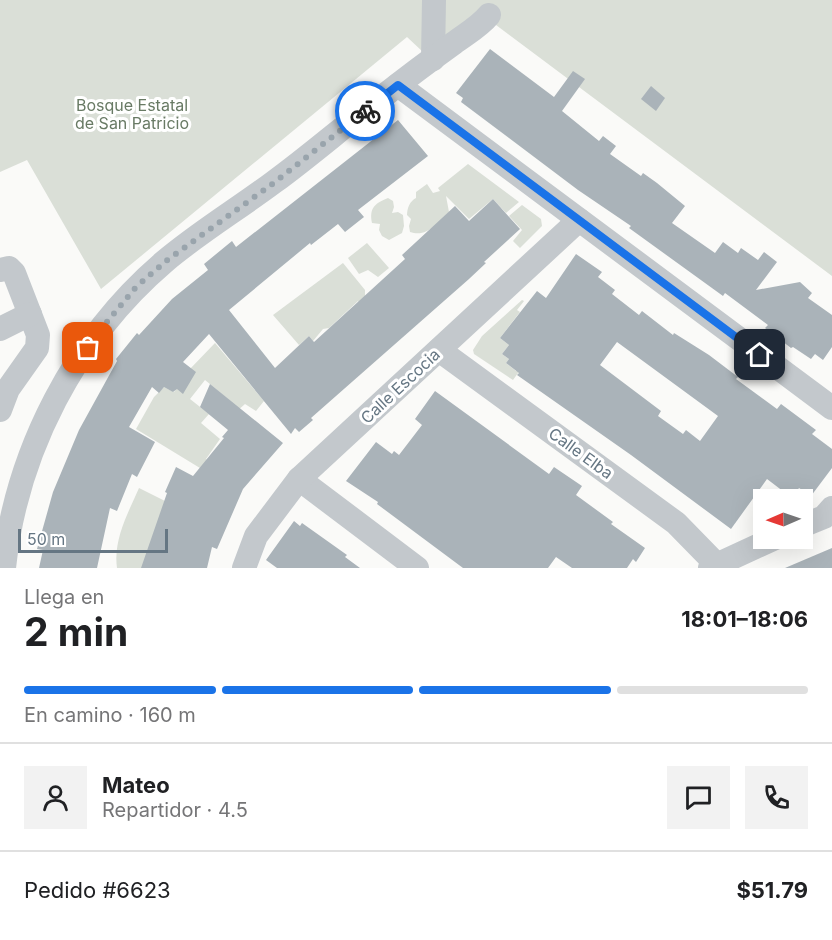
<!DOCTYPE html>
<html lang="es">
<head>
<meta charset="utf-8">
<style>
	body { margin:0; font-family:Inter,sans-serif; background:#f2f2f2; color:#202124; height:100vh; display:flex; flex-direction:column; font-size:22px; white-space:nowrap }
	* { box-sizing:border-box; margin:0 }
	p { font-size:20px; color:#757577 }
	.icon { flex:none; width:33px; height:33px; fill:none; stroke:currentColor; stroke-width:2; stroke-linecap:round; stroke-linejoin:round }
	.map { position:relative; height:568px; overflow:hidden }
	.sheet { display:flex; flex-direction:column; background:#fff; flex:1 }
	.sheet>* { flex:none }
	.needle { width:39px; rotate:268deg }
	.fabs { position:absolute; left:753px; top:489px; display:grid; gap:12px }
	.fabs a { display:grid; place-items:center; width:60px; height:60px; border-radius:0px; background:#fff; box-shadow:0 6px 24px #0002; font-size:30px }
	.scale { position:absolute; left:18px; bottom:15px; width:150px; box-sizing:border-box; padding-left:6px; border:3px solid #657683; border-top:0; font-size:16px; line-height:21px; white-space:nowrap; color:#657683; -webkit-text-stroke:4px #fff; paint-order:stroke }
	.pin { position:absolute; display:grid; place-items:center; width:51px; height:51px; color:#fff; margin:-26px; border-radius:12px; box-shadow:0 3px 9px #0006 }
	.courier { position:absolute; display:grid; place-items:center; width:60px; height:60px; margin:-30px; border:4px solid #1a73e8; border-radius:50%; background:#fff; color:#222; box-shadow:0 2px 8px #0007 }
	.summary em { font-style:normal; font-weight:700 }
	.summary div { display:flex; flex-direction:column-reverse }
	.summary { display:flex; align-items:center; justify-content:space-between; height:102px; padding:0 24px }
	h1 { font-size:39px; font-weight:700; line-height:45px }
	.bar { display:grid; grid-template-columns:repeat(4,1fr); gap:9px 6px; align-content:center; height:72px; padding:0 24px }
	.bar i { height:8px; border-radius:4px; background:#e0e0e0 }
	.bar .on { background:#1a73e8 }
	.bar p { grid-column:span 4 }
	.line { display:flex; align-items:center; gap:15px; padding:0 24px; border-top:2px solid #e0e0e0 }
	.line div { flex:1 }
	.round { display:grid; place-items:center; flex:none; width:63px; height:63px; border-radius:0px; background:#f2f2f2 }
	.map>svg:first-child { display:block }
</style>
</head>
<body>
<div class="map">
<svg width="832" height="568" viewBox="0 0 832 568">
	<rect width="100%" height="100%" fill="#fafaf8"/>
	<g fill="#dadfd7">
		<polygon points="0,0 832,0 832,276 492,22 439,67 407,37 101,289 27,160 0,172"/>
		<path d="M468 164 519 202 506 213 493 199 469 219 446 196 449 212C437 223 427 238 410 232L409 226 411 219 407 215C407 208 410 201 416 198V192L427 184 433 193 440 191 438 188Z"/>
		<path d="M388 198 393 201 394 207 392 213 398 212 403 215 404 226 402 233 389 240 382 236 379 230 380 224 372 223C369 208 375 203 388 198Z"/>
		<polygon points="522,205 541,219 542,226 520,248 513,241 522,230 509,216"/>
		<polygon points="367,243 389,268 378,277 368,270 359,274 348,258"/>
		<polygon points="343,263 365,290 365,296 385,331 358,301 329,328 323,329 313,341 309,336 299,345 273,315"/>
		<polygon points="522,300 524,301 517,310 520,312 500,338 509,345 502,354 509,359 506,363 516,371 523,366 513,380 474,354 473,350 482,336"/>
		<polygon points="215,343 264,401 256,411 245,404 236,412 228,399 205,380 190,399 209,414 201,423 220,439 206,459 233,482 236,490 136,429 154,397 164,387 174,392 187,377 189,370"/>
		<path d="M139 488 177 507 154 568H117C113 540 128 513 139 488Z"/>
	</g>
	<g fill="#aab3b9" fill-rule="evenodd">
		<polygon points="490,49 554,97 573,71 585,79 562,111 599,141 603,136 616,146 610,154 641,176 643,173 657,183 685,206 672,223 715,253 723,242 738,253 741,248 758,260 764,252 777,262 756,290 800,282 812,293 808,298 832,315 832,347 823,360 815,354 811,359 793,347 791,348 765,328 768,325 725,293 723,296 629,228 631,226 578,190 461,102 463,98 456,93"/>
		<polygon points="651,86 665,98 656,111 641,99"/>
		<polygon points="398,120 428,156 358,210 364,217 345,232 338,224 311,245 310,243 229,310 275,368 309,336 314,342 405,259 402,255 455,206 469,221 493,199 520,229 484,262 486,263 469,279 311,418 313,420 299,432 295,428 291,434 209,334 183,362 196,372 183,394 177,389 173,392 164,387 159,393 152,387 129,427 155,442 137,477 132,474 117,511 110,508 97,568 39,568 43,550 37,549 53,492 79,430 117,361 116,359 137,333 139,335 172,299 208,270 204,264 232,241 236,247"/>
		<path d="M576 254 602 272 598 277 615 290 612 294 639 315 642 311 673 335 674 333 709 355 738 377 736 379 777 409 781 404 816 430 812 434 832 449V468L811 496 799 488 792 498 767 479 731 529 631 455 517 375 519 373 506 363 509 359 502 354 509 345 500 338 537 291 546 298ZM617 342 718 416 700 441 686 430 683 434 658 416 661 411 600 365Z"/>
		<polygon points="210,384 283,443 243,489 217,549 212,547 207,568 141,568 167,493 165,492 176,467 193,476 224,438 222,437 228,430 200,407"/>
		<polygon points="435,391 549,474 554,467 582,486 576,495 613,522 611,524 645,548 636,562 633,559 627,568 572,568 556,557 548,568 463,568 377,504 378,502 346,481 376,442 392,454 394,451 399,455 422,425 415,419"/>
		<polygon points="294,521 300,526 302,523 347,555 345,557 360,568 277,568 266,560"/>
		<polygon points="832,548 832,568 785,568"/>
	</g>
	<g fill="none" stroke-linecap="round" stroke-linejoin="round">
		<g stroke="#c3c8cc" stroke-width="24">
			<polyline points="433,59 434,0"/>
			<polyline points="398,85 832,408"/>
			<polyline points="0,270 9,268 14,273 38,335 37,348 8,389 0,410"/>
			<polyline points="0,329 30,314"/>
			<polyline points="439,350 676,523 716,564"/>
			<polyline points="299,479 417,568"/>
			<polyline points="802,526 824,517 832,508"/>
			<path d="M4 568C16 452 75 338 164 262 198 233 238 209 274 182 311 155 345 125 381 98 405 79 429 61 454 43 466 34 479 27 489 15"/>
			<polyline points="244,568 256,536 299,479 579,220"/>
			<polyline points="710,568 775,538"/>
		</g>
	</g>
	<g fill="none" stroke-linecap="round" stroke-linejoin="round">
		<polyline stroke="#99a4ac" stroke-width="6" stroke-dasharray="0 10.8" points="88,348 97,334 136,287 166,261 275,182 365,111"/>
		<polyline stroke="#1a73e8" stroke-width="8" points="365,111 398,85 760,355"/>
	</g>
	<g text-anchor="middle" stroke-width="6" stroke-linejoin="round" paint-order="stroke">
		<g font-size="16" fill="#687a64" stroke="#fff">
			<text x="132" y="111">Bosque Estatal<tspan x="132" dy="18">de San Patricio</tspan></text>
		</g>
		<g font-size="16" fill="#657683" stroke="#fff">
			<text transform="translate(400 386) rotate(-43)" y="6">Calle Escocia</text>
			<text transform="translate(581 453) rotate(36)" y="6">Calle Elba</text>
		</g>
	</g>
</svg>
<div class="fabs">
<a><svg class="needle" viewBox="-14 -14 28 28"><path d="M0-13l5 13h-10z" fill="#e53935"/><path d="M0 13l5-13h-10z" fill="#757577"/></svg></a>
</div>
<div class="scale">50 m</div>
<div class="pin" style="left:88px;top:348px;background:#ea580c"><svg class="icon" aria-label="bag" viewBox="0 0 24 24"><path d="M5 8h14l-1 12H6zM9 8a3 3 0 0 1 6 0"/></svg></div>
<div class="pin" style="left:760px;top:355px;background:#1f2937"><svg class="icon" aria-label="home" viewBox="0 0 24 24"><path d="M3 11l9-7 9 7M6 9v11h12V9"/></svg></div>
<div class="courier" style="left:365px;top:111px"><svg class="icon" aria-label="bike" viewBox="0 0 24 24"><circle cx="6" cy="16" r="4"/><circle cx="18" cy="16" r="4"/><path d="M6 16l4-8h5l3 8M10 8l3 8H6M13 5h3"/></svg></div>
</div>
<section class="sheet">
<div class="summary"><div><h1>2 min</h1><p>Llega en</p></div><em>18:01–18:06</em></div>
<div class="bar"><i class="on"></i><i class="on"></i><i class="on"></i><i></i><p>En camino · 160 m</p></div>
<div class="line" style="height:108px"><a class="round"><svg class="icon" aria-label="person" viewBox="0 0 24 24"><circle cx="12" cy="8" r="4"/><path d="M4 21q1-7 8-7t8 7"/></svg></a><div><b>Mateo</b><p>Repartidor · 4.5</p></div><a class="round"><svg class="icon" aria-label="chat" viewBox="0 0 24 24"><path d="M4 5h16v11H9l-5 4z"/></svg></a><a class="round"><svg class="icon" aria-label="phone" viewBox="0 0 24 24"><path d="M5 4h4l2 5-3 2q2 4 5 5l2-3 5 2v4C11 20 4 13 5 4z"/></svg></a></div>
<div class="line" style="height:78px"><div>Pedido #6623</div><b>$51.79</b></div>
</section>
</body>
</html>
